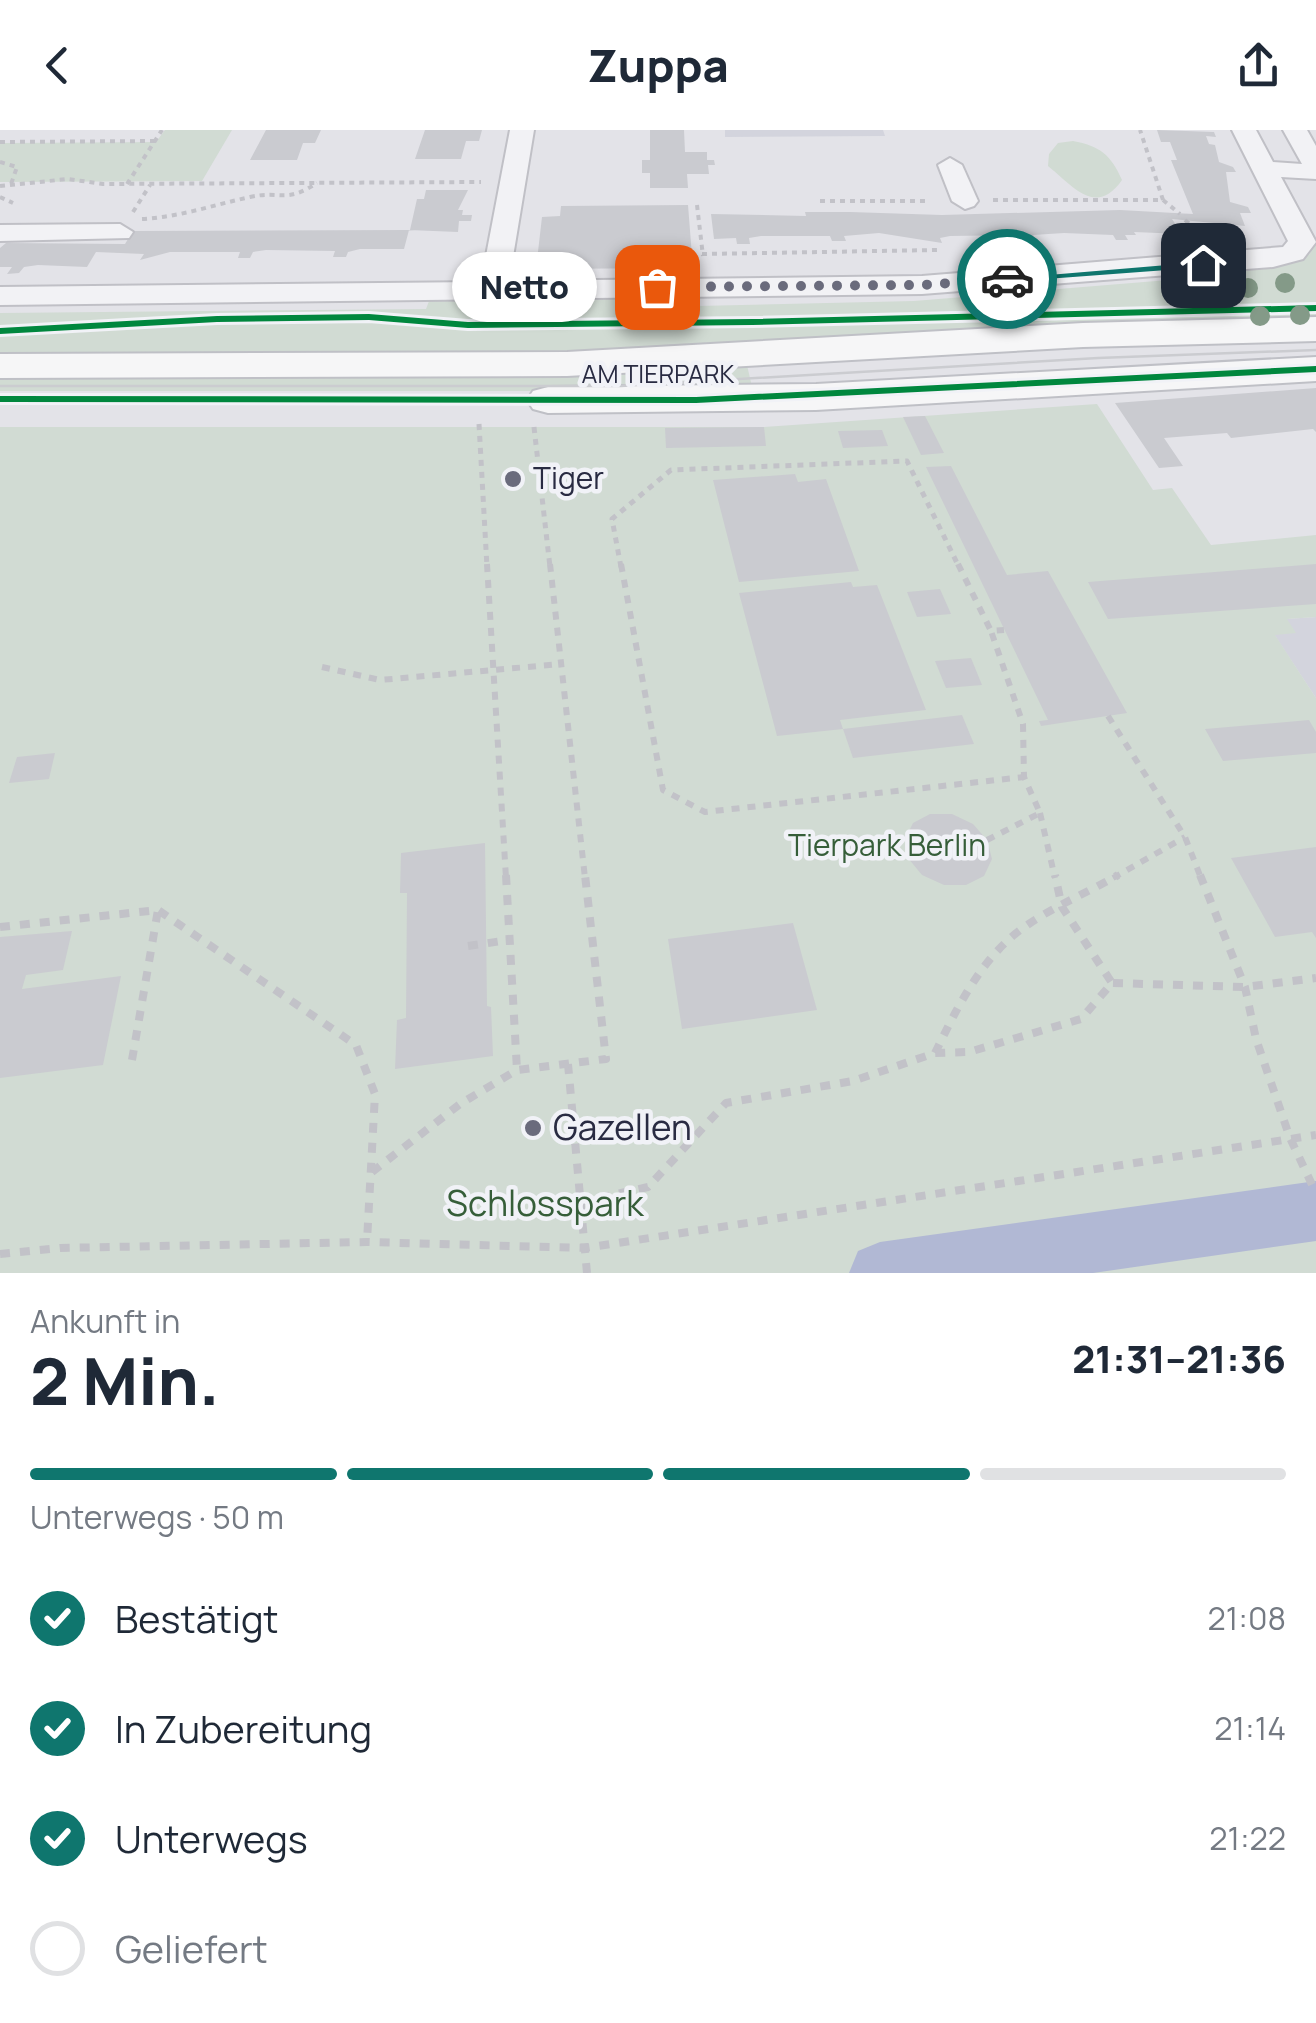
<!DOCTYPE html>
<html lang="de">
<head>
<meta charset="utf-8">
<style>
	body { margin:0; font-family:Manrope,sans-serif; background:#f2f2f3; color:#1f2937; height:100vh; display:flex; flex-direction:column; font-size:38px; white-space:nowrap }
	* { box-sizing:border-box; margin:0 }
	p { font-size:32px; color:#747a83 }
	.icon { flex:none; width:55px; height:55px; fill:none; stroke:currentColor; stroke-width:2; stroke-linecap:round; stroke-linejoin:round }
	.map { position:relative; height:1143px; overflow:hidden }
	.drawer { display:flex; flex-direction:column; background:#fff; flex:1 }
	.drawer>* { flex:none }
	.pin { position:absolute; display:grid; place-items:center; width:85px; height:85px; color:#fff; margin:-42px; border-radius:20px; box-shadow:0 5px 15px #0006 }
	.courier { position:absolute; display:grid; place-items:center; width:100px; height:100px; margin:-50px; border:8px solid #0f766e; border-radius:50%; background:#fff; color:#222; box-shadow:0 2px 12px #0007 }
	.bubble { position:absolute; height:70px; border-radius:35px; background:#fff; box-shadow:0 2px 8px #0004; font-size:32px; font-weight:800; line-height:70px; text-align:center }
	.headline em { font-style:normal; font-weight:800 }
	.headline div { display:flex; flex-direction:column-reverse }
	.headline { display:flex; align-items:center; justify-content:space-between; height:170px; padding:0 30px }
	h1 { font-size:65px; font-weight:800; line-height:75px }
	.bar { display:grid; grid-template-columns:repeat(4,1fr); gap:15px 10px; align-content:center; height:120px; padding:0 30px }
	.bar i { height:12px; border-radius:8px; background:#e0e1e3 }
	.bar .selected { background:#0f766e }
	.bar p { grid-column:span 4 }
	ol { padding:0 30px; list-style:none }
	li { display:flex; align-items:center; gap:30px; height:110px }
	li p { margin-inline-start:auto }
	li .icon { padding:10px; border-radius:50%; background:#0f766e; color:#fff; stroke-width:4 }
	li:last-child { color:#747a83 }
	li i { width:55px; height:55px; border:5px solid #e0e1e3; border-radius:50% }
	header { display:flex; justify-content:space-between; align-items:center; height:130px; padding:0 30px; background:#fff; font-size:45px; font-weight:800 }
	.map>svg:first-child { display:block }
</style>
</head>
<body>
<header><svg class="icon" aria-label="back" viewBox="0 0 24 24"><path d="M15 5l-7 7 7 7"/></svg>Zuppa<svg class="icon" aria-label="share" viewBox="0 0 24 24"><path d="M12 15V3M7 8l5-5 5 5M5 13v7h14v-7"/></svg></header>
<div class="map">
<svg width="1316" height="1143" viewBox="0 0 1316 1143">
	<rect width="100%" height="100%" fill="#e3e3e8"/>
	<g fill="#d3d4dd">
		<polygon points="725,0 883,0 885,6 725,7"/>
		<polygon points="1316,487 1316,568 1274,504 1295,502 1286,489"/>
	</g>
	<g fill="#d1dbd3">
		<polygon points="165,0 232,0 202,51 0,52 0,13 156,12"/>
		<path d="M1073 11C1100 16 1111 25 1122 50 1096 87 1074 57 1048 36L1049 24 1058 13Z"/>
		<polygon points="1312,109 1316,109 1316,190 579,222 0,227 0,183 426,179 431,166 647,165 651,167 652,177 914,171 1205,147 1200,140 1296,131 1310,124"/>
		<polygon points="746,231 753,261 0,261 0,242"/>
		<polygon points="1097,274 1153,360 1172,358 1211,415 1316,405 1316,487 1287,489 1296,503 1275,505 1316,568 1316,1143 0,1143 0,297 764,297"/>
	</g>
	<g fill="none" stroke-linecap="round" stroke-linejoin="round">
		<polygon fill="#b1b8d4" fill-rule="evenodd" points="1316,1051 1316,1111 1093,1143 849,1143 858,1121 880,1112"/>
	</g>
	<g fill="#cacbd0">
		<polygon points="266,0 321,0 315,13 303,13 297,30 250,30"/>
		<polygon points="425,0 482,0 479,11 466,11 461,29 415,29"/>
		<polygon points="650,0 684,0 685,22 707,22 707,30 714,30 715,35 708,35 709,44 687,44 688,58 650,58 650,43 642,43 642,30 650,30"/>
		<polygon points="1157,0 1214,2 1216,7 1206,6 1209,14 1215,15 1219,32 1233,37 1236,42 1226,42 1230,72 1248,77 1251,83 1240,83 1245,96 1172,89 1182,104 1134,102 1136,105 1125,105 1128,110 1116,110 1113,105 1064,103 1033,105 1036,111 1021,111 1019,105 950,106 940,108 942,113 879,103 844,106 846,111 832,111 830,106 761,106 749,108 750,114 737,114 736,108 714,109 711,84 806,86 805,82 850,82 942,85 1120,80 1193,84 1171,30 1177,30 1170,12 1161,12"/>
		<polygon points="426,60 468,60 458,80 463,80 462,85 472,85 471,91 459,91 458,102 409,100 404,119 360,119 348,122 346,127 333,127 335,121 266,120 253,122 250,128 238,128 240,122 170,122 140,130 144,124 96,122 87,137 38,135 24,137 19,143 7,144 12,137 0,137 0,118 6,113 125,114 133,101 410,100 417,69 424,69"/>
		<polygon points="688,75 692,126 684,126 684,138 536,139 542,87 560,86 561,76"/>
		<polygon points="1316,258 1316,302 1313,299 1231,308 1227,303 1164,308 1183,336 1159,338 1115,273"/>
		<polygon points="925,286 944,323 921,325 903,287"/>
		<polygon points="764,297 766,316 666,318 665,298"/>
		<polygon points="882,300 888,316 843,318 838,301"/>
		<polygon points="951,336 1007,445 1048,441 1127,583 1041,596 1039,591 1048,590 926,337"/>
		<polygon points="795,344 798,352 826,349 859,441 739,452 713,350"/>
		<polygon points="1316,434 1316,474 1108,489 1088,452"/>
		<polygon points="851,452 853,457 877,455 926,580 840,590 843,599 777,606 739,463"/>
		<polygon points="940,459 951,484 917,487 907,462"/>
		<polygon points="971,528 982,555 946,558 935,531"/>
		<polygon points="962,585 974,614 853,628 843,599"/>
		<polygon points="1309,590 1316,602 1316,623 1223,631 1205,599"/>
		<polygon points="55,623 49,649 9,653 17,627"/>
		<polygon points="930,684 952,684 973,694 987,710 992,729 984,746 966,755 944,755 922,745 908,728 905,709 913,693"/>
		<polygon points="485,713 487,876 491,877 493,926 395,939 397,890 406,888 407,763 400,763 401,723"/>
		<polygon points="1316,717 1316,808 1312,802 1275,807 1231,728"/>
		<polygon points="793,793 817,880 682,899 668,809"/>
		<polygon points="72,801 63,840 26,845 22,859 121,846 103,935 0,948 0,807"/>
	</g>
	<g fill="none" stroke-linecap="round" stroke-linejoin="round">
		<defs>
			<g id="minor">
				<polygon points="510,0 534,0 509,151 922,146 1283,117 1288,111 1232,0 1256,0 1273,32 1302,34 1283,0 1307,0 1316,16 1316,49 1281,47 1316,112 1303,129 1273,137 922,164 0,175 0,157 481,152"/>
				<polygon points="950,28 962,35 978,71 974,76 965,79 952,71 938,35"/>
				<polygon points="120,94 133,102 129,108 0,111 0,95"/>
			</g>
			<g id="major">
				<polygon points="1316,187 1316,211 1083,217 567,246 0,248 0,224 567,222 1083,193"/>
				<polygon points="1316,227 1316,251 816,280 548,283 533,279 527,270 533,261 548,257 816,254"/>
			</g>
		</defs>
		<use href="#minor" stroke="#c0c0c6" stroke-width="4"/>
		<use href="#major" stroke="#bfc0c6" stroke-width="4"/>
		<g stroke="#c2c2c8" stroke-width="4" stroke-dasharray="5 5" stroke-linecap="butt">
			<polyline points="0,12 155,11"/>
			<polyline points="0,32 17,37 11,54"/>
			<polyline points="127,54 162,0"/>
			<polyline points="0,56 68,49 103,54 481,52"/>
			<polyline points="0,67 13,73"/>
			<polyline points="993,70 1163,70 1140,0"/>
			<polyline points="1163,70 1180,84"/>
			<polyline points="820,71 930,71"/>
			<polyline points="697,75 703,126"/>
			<polyline points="133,82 150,55"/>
			<path d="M142 89C180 87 213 75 250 67 282 60 285 74 317 53"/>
			<polyline points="1185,90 1199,102"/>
			<polyline points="702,124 938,120"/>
		</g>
		<g stroke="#c2c2c8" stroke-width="5" stroke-dasharray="6 6" stroke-linecap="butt">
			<polyline points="479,294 487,437"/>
			<polyline points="534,297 550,437"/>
			<polyline points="621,437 612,389 671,340 907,331 959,437"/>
		</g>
		<g stroke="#c2c2c8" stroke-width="6" stroke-dasharray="8 8" stroke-linecap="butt">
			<polyline points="487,434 506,748"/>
			<polyline points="550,434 585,748"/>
			<polyline points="621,434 663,660 705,682 1024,647"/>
			<polyline points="958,434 991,501"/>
			<polyline points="322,537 380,550 561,534"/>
			<polyline points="1108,586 1185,707 1201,748"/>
			<polyline points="1040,683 1055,748"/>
			<polyline points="987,710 1040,683 1024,647 1023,594 991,501 1004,500"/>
			<polyline points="1113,748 1185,707"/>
		</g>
		<g stroke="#c2c2c8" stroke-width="8" stroke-dasharray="10 10" stroke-linecap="butt">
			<polyline points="506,745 517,940"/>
			<polyline points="1200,745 1245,857 1256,909 1290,1008 1316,1063"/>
			<polyline points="0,797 158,780 356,915 375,964 367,1111"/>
			<polyline points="468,816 509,810"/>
			<polyline points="1113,853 1245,857 1316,848"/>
			<path d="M935 923C957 878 981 828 1023 798 1052 777 1087 763 1118 745"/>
			<polyline points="132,930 158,780"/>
			<polyline points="568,934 587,1143"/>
			<polyline points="372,1042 460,974 517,940 606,929 585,745"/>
			<polyline points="580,1072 648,1057 726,973 853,951 935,923 969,922 1081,889 1112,853 1062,777 1055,745"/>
			<polyline points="0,1124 60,1118 367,1112 585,1118 1316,1005"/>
		</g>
		<use href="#minor" fill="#f2f2f5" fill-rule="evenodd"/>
		<use href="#major" fill="#f6f6f7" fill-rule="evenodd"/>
		<polyline stroke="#cbccd0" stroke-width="2.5" points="0,256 621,256 1098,228 1316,220"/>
		<defs>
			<g id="cycleway">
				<polygon points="1316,175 1316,181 752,195 468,198 369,190 217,192 0,204 0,198 217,186 369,184 468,192 752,189"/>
				<polygon points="1316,236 1316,242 696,273 0,272 0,266 696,267"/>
			</g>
		</defs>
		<use href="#cycleway" stroke="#f1f2f7" stroke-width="6"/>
		<use href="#cycleway" fill="#00873e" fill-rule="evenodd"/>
	</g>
	<g fill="#849a88">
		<circle cx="1285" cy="153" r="10"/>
		<circle cx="1248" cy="158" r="10"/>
		<circle cx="1300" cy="185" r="10"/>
		<circle cx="1260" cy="186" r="10"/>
	</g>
	<polygon fill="#0f766e" points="1203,132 1207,137 1007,152 1002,149"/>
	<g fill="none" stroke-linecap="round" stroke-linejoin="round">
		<polyline stroke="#6a6b7c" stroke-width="10" stroke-dasharray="0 18" points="657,157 922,155 1007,149"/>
	</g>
	<g fill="#6a6b7c" stroke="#f1f2f7" stroke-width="4">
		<circle cx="513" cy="349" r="10"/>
		<circle cx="533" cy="998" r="10"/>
	</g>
	<g text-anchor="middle" stroke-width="9" stroke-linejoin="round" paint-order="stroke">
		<g font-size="25" fill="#292b42" stroke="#f1f2f7">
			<text x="658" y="253">AM TIERPARK</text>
		</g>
		<g font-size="30" fill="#292b42" stroke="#f1f2f7" text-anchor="start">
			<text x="533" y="359">Tiger</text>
		</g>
		<g font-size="30" fill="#365e39" stroke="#f1f2f7">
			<text x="887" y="726">Tierpark Berlin</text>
		</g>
		<g font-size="35" fill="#292b42" stroke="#f1f2f7" text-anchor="start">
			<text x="553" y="1010">Gazellen</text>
		</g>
		<g font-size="35" fill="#365e39" stroke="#f1f2f7">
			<text x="545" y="1086">Schlosspark</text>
		</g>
	</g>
</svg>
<div class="pin" style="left:657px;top:157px;background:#ea580c"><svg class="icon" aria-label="bag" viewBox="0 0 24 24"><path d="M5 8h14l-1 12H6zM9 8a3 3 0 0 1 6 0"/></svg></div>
<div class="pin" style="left:1203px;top:135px;background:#1f2937"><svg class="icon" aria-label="home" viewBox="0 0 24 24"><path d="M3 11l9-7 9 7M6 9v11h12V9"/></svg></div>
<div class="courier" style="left:1007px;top:149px"><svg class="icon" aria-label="car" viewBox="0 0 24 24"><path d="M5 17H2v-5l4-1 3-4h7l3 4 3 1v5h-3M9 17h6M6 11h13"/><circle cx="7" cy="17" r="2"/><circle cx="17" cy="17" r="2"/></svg></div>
<div class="bubble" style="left:452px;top:122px;width:145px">Netto</div>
</div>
<section class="drawer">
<div class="headline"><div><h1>2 Min.</h1><p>Ankunft in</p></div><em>21:31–21:36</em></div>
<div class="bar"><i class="selected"></i><i class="selected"></i><i class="selected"></i><i></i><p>Unterwegs · 50 m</p></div>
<ol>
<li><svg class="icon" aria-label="check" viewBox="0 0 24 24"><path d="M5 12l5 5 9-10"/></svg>Bestätigt<p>21:08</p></li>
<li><svg class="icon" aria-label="check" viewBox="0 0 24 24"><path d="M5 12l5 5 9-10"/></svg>In Zubereitung<p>21:14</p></li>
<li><svg class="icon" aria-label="check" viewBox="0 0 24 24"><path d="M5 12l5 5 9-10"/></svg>Unterwegs<p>21:22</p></li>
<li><i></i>Geliefert</li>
</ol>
</section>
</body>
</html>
